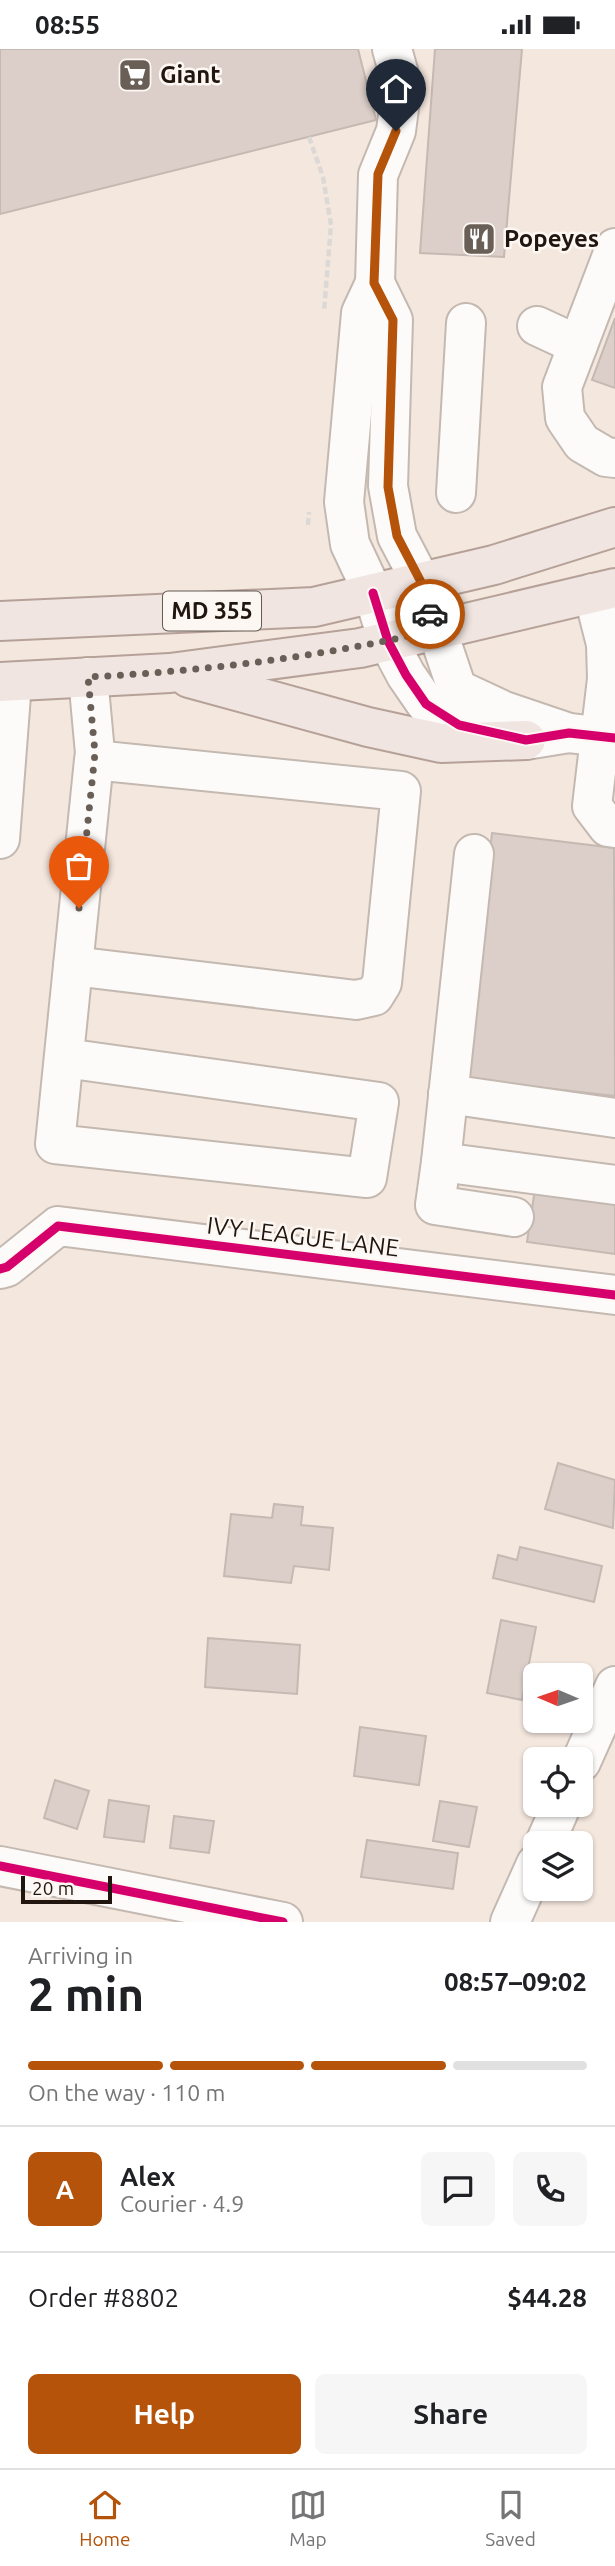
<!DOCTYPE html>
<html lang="en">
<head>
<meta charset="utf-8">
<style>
	body { margin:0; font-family:Ubuntu,sans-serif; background:#f6f6f6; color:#202124; height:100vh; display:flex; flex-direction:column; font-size:26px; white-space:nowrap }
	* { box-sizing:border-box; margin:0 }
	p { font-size:23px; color:#757577 }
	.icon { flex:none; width:38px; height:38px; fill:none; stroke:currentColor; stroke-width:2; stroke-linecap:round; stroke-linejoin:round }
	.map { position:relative; height:1873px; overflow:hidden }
	.sheet { display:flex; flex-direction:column; background:#fff; flex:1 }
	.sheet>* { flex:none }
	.needle { width:46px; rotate:272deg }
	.buttons { position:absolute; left:523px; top:1614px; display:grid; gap:14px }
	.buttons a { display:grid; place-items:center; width:70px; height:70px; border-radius:10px; background:#fff; box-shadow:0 2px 5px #0004; font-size:35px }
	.scale { position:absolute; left:21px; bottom:18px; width:91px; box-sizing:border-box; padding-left:7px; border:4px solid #20160f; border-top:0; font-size:19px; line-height:24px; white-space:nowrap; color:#20160f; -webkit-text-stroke:5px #fdf7f3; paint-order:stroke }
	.pin { position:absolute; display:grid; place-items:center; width:60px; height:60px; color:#fff; margin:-72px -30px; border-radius:50% 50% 50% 0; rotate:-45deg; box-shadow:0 0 7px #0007 }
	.pin .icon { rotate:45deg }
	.courier { position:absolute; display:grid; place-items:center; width:70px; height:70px; margin:-35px; border:5px solid #b45309; border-radius:50%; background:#fff; color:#222; box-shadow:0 2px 9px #0007 }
	.summary em { font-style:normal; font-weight:600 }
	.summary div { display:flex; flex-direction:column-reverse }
	.summary { display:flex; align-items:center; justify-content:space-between; height:119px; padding:0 28px }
	h1 { font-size:46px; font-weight:600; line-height:52px }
	.bar { display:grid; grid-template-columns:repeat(4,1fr); gap:10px 7px; align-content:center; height:84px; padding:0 28px }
	.bar i { height:9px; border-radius:5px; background:#e0e0e0 }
	.bar .on { background:#b45309 }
	.bar p { grid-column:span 4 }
	.line { display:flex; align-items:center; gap:18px; padding:0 28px; border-top:2px solid #e0e0e0 }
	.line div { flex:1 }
	.round { display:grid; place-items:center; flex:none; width:74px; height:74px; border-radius:10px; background:#f6f6f6 }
	.button { display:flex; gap:14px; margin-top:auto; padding:14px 28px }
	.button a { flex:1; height:80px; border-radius:10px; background:#b45309; color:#fff; font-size:28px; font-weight:600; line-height:80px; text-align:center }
	.button a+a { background:#f6f6f6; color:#202124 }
	.status { display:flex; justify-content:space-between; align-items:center; height:49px; padding:0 35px; background:#fff; direction:ltr }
	.status svg { height:19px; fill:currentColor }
	.dock { display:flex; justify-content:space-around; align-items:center; height:98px; border-top:2px solid #e0e0e0; background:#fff; font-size:19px; color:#757577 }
	.dock a { display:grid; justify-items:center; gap:4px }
	.dock .on { color:#b45309 }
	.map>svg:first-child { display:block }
</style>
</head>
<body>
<div class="status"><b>08:55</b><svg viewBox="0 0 49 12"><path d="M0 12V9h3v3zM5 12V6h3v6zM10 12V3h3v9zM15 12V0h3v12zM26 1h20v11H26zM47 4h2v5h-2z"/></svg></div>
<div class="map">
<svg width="615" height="1873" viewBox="0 0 615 1873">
	<rect width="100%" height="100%" fill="#f4e7de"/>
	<g fill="#dccec8" stroke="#c5b9b3" stroke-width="2">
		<polygon points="0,0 358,0 376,71 0,165"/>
		<polygon points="435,0 522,0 504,208 420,204"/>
		<polygon points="615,269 615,339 592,331"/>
		<polygon points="492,784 614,799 615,1047 465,1030"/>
		<polygon points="535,1140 615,1151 615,1205 527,1193"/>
		<polygon points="558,1414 615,1431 613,1479 545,1460"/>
		<polygon points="274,1455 303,1458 301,1476 333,1479 329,1521 294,1517 291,1534 224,1527 231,1465 272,1469"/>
		<polygon points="520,1498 602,1517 594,1553 493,1529 498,1506 517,1511"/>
		<polygon points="501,1571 536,1578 522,1651 487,1644"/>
		<polygon points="208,1589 300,1596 297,1645 205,1638"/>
		<polygon points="360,1678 426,1687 419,1736 354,1727"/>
		<polygon points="55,1731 89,1742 77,1780 44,1769"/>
		<polygon points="109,1751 149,1757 144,1793 104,1788"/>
		<polygon points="440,1752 477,1758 469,1798 433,1792"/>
		<polygon points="174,1767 214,1772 209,1804 170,1799"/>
		<polygon points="367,1791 458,1804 453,1840 361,1828"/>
	</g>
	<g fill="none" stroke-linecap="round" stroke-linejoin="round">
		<defs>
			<g id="minor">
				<polyline points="392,0 402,36 396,82 378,126 375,234 361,264 344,453 350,495 373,544 388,592 406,626 426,655 459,676 526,691 569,684"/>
				<polyline points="615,199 562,338 565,369 582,394 606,408 615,409"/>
				<polyline points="375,234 393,271 388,437 397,487 421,533 457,640 504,662 569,684 615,689"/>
				<polyline points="537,277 578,296"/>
				<polyline points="456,444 466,274"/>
				<polyline points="593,544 606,595 607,630 592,757 608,778 615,779"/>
				<polyline points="88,628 95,704 94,711 73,917 356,951 374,947 382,934 401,742 94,711"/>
				<polyline points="0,790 12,633"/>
				<polyline points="474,805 441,1113 615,1136"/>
				<polyline points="65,1009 379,1053 367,1129 55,1095 73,917"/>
				<polyline points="448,1045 615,1069"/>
				<polyline points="441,1113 435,1156 514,1168"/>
				<polyline points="0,1220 7,1218 58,1177 615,1246"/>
				<polyline points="581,1713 615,1637"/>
				<polyline points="545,1794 562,1755"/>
				<polyline points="0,1817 283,1873"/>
				<polyline points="510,1873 536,1815"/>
			</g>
			<g id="major">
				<polyline points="0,572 314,558 494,516 615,478"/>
				<polyline points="189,629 368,678 441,694 526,691"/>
				<polyline points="0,633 170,624 360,599 615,539"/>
			</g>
		</defs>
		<use href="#minor" stroke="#c4b9b1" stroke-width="42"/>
		<use href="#major" stroke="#b5a198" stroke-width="42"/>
		<g stroke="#dcd8d5" stroke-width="4.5" stroke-dasharray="7 3.5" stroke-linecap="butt">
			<polyline points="309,88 323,128 331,176 324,262"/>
			<polyline points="308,476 309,463"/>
		</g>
		<use href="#minor" stroke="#fdfbfa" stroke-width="38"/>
		<use href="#major" stroke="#f0e5e1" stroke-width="38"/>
		<defs>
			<g id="cycleway">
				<polyline points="373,544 388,592 406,626 426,655 459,676 526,691 569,684 615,689"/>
				<polyline points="0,1220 7,1218 58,1177 615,1246"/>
				<polyline points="0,1817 283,1873"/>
			</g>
		</defs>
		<use href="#cycleway" stroke="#fdf7f3" stroke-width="13"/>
		<use href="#cycleway" stroke="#d6006c" stroke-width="9"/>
	</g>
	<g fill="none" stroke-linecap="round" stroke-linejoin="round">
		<path stroke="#6a5f57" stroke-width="7" stroke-dasharray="0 12.6" d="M79 859 95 704 88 628C205 622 321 608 435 581L430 565"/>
		<polyline stroke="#b45309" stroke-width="9" points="396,82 378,125 374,234 393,271 388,438 397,487 421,533 430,565"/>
	</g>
	<defs>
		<symbol id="supermarket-square" viewBox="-11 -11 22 22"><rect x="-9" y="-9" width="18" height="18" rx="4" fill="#6a5f57" stroke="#fdf7f3"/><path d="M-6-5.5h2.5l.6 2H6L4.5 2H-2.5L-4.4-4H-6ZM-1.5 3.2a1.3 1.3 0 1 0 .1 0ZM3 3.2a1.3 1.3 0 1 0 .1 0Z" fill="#fff"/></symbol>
		<symbol id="restaurant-square" viewBox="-11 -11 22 22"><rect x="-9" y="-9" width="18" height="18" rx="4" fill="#6a5f57" stroke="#fdf7f3"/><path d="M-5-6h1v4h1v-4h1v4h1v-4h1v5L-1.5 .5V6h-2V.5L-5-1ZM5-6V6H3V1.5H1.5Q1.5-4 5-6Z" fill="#fff"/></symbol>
	</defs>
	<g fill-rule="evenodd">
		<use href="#supermarket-square" x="116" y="7" width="38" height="38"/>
		<use href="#restaurant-square" x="460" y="171" width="38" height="38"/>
	</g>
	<g text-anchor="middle" stroke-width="5" stroke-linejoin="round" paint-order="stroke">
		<rect fill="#fdf7f3" stroke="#625a53" stroke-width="2" x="163" y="542.5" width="98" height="39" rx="5"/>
		<g font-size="23" font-weight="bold" fill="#20160f">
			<text x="212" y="570">MD 355</text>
		</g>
		<g font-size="24" font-weight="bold" fill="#20160f" stroke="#fdf7f3" text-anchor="start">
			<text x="160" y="34">Giant</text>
			<text x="504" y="198">Popeyes</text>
		</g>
		<g font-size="24" fill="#20160f" stroke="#fdf7f3">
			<text transform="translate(303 1188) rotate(7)" y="8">IVY LEAGUE LANE</text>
		</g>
	</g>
</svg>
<div class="buttons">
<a><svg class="needle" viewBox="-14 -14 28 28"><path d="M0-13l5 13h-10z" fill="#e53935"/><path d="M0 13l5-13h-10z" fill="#757577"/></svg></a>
<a><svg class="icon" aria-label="locate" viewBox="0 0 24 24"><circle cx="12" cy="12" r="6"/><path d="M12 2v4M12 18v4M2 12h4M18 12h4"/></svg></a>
<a><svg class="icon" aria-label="layers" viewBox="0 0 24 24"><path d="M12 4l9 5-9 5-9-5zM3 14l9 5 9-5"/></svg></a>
</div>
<div class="scale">20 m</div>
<div class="pin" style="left:79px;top:859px;background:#ea580c"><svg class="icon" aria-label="bag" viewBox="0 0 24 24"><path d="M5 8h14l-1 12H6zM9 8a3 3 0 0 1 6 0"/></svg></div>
<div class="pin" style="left:396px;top:82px;background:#1f2937"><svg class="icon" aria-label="home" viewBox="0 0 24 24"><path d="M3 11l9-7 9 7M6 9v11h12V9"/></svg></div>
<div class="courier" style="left:430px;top:565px"><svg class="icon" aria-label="car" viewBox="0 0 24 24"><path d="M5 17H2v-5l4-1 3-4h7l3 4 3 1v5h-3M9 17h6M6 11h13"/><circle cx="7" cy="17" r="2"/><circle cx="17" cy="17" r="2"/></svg></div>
</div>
<section class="sheet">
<div class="summary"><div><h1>2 min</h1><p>Arriving in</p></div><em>08:57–09:02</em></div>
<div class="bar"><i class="on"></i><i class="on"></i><i class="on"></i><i></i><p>On the way · 110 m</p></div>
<div class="line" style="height:126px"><b class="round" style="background:#b45309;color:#fff">A</b><div><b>Alex</b><p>Courier · 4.9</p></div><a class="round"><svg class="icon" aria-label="chat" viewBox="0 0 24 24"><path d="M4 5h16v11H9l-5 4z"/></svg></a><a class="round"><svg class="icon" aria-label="phone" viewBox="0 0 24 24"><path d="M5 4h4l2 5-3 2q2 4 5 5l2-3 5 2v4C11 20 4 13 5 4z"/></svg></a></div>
<div class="line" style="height:91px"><div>Order #8802</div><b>$44.28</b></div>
<div class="button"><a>Help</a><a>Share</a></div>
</section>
<nav class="dock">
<a class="on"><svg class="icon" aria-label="home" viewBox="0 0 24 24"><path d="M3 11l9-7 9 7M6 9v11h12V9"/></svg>Home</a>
<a><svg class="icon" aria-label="map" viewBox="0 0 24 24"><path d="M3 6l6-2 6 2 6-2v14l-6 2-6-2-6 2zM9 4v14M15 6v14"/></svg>Map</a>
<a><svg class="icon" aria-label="saved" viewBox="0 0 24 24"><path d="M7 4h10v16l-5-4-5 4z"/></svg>Saved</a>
</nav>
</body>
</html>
